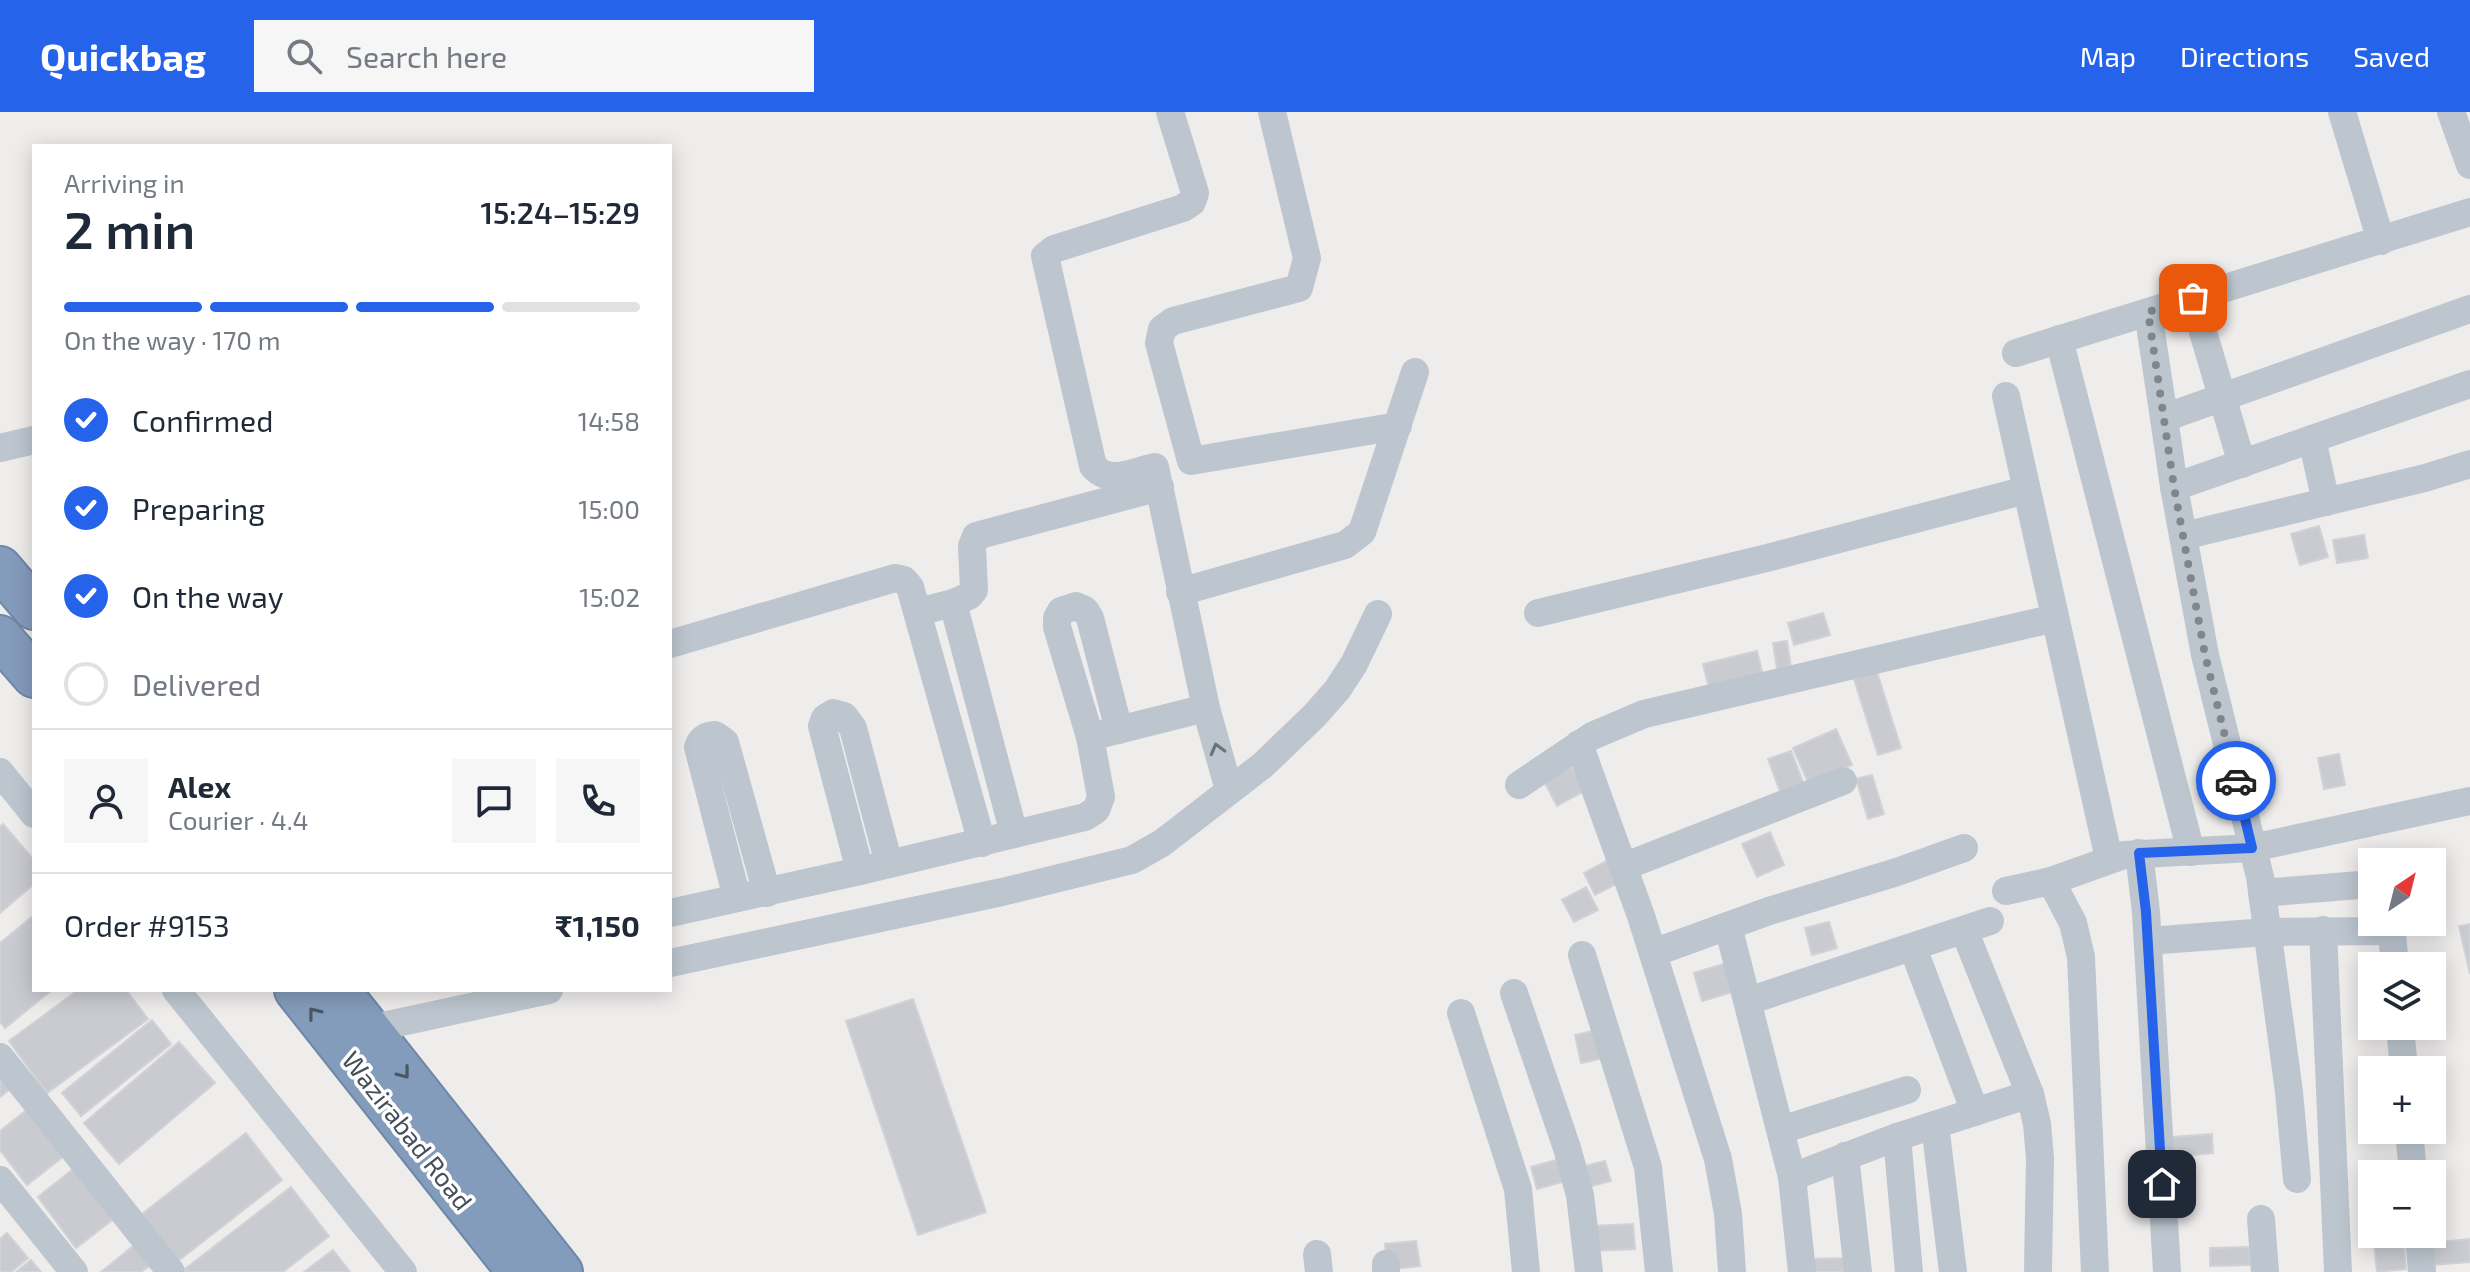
<!DOCTYPE html>
<html lang="en">
<head>
<meta charset="utf-8">
<style>
	body { margin:0; font-family:"Exo 2",sans-serif; background:#f6f6f7; color:#1f2937; height:100vh; display:flex; flex-direction:column; font-size:30px; white-space:nowrap }
	* { box-sizing:border-box; margin:0 }
	p { font-size:26px; color:#747a83 }
	.icon { flex:none; width:44px; height:44px; fill:none; stroke:currentColor; stroke-width:2; stroke-linecap:round; stroke-linejoin:round }
	.map { position:relative; flex:1; overflow:hidden }
	.sheet { position:absolute; left:32px; top:32px; width:640px; height:848px; display:flex; flex-direction:column; background:#fff; border-radius:0px; box-shadow:0 4px 20px #0003 }
	.sheet>* { flex:none }
	.needle { width:52px; rotate:35deg }
	.fabs { position:absolute; left:2358px; top:736px; display:grid; gap:16px }
	.fabs a { display:grid; place-items:center; width:88px; height:88px; border-radius:0px; background:#fff; box-shadow:0 4px 20px #0003; font-size:40px }
	.pin { position:absolute; display:grid; place-items:center; width:68px; height:68px; color:#fff; margin:-34px; border-radius:16px; box-shadow:0 4px 12px #0006 }
	.courier { position:absolute; display:grid; place-items:center; width:80px; height:80px; margin:-40px; border:6px solid #2563eb; border-radius:50%; background:#fff; color:#222; box-shadow:0 2px 10px #0007 }
	.summary em { font-style:normal; font-weight:600 }
	.summary div { display:flex; flex-direction:column-reverse }
	.summary { display:flex; align-items:center; justify-content:space-between; height:136px; padding:0 32px }
	h1 { font-size:52px; font-weight:600; line-height:60px }
	.bar { display:grid; grid-template-columns:repeat(4,1fr); gap:12px 8px; align-content:center; height:96px; padding:0 32px }
	.bar i { height:10px; border-radius:6px; background:#e0e1e3 }
	.bar .active { background:#2563eb }
	.bar p { grid-column:span 4 }
	.line { display:flex; align-items:center; gap:20px; padding:0 32px; border-top:2px solid #e0e1e3 }
	.line div { flex:1 }
	.round { display:grid; place-items:center; flex:none; width:84px; height:84px; border-radius:0px; background:#f6f6f7 }
	ol { padding:0 32px; list-style:none }
	li { display:flex; align-items:center; gap:24px; height:88px }
	li p { margin-inline-start:auto }
	li .icon { padding:8px; border-radius:50%; background:#2563eb; color:#fff; stroke-width:4 }
	li:last-child { color:#747a83 }
	li i { width:44px; height:44px; border:4px solid #e0e1e3; border-radius:50% }
	header { display:flex; align-items:center; gap:48px; box-sizing:border-box; height:112px; padding:0 40px; background:#2563eb; color:#fff }
	header strong { font-size:38px }
	nav { display:flex; gap:44px; margin-inline-start:auto; font-size:28px }
	.search { width:560px; height:72px; background:#f6f6f7; display:flex; align-items:center; gap:20px; box-sizing:border-box; padding:0 28px; border-radius:0px; color:#747a83; font-size:30px }
	.map>svg:first-child { display:block }
</style>
</head>
<body>
<header>
<strong>Quickbag</strong>
<div class="search"><svg class="icon" aria-label="search" viewBox="0 0 24 24"><circle cx="10" cy="10" r="6"/><path d="M15 15l6 6"/></svg>Search here</div>
<nav><a>Map</a><a>Directions</a><a>Saved</a></nav>
</header>
<div class="map">
<svg width="2470" height="1160" viewBox="0 0 2470 1160">
	<rect width="100%" height="100%" fill="#efecec"/>
	<g fill="#c9cbd1" stroke="#d0d2d8" stroke-width="2">
		<polygon points="2319,414 2328,445 2300,453 2291,422"/>
		<polygon points="2364,423 2368,446 2337,451 2333,428"/>
		<polygon points="1823,501 1830,523 1794,533 1788,511"/>
		<polygon points="1787,529 1792,563 1778,564 1773,531"/>
		<polygon points="1757,539 1764,568 1710,581 1703,552"/>
		<polygon points="1876,557 1901,636 1878,643 1853,564"/>
		<polygon points="1836,617 1852,653 1809,672 1793,636"/>
		<polygon points="1791,639 1804,673 1781,682 1768,647"/>
		<polygon points="2339,642 2345,673 2324,677 2318,646"/>
		<polygon points="1571,655 1584,679 1557,694 1544,669"/>
		<polygon points="1872,663 1884,702 1868,707 1856,667"/>
		<polygon points="3,712 34,748 34,772 0,801 0,715"/>
		<polygon points="1770,720 1784,753 1757,765 1742,732"/>
		<polygon points="1610,747 1622,769 1595,783 1584,761"/>
		<polygon points="1586,775 1598,798 1574,810 1562,788"/>
		<polygon points="34,803 34,878 52,878 5,916 0,910 0,831"/>
		<polygon points="1829,810 1837,836 1812,843 1805,816"/>
		<polygon points="2470,812 2470,862 2459,814"/>
		<polygon points="1727,851 1736,879 1702,889 1694,861"/>
		<polygon points="78,878 126,878 148,907 47,981 9,929"/>
		<polygon points="913,887 986,1100 918,1123 846,909"/>
		<polygon points="152,908 171,932 81,1004 62,981"/>
		<polygon points="1601,917 1608,945 1581,951 1575,923"/>
		<polygon points="179,930 215,971 119,1052 84,1011"/>
		<polygon points="0,956 14,974 0,985"/>
		<polygon points="33,993 69,1040 27,1073 0,1038 0,1019"/>
		<polygon points="246,1021 282,1068 178,1149 142,1102"/>
		<polygon points="2212,1022 2213,1041 2174,1045 2172,1025"/>
		<polygon points="1567,1045 1573,1067 1537,1077 1531,1055"/>
		<polygon points="1605,1049 1611,1069 1587,1075 1581,1055"/>
		<polygon points="77,1054 116,1105 76,1136 38,1085"/>
		<polygon points="291,1075 329,1124 283,1160 187,1160 185,1157"/>
		<polygon points="1633,1112 1635,1137 1593,1139 1591,1114"/>
		<polygon points="7,1121 28,1146 11,1160 0,1160 0,1127"/>
		<polygon points="2373,1122 2403,1122 2406,1157 2377,1160"/>
		<polygon points="2470,1127 2470,1150 2431,1153 2430,1131"/>
		<polygon points="1416,1129 1420,1154 1388,1158 1385,1132"/>
		<polygon points="137,1131 153,1151 141,1160 101,1160"/>
		<polygon points="2249,1135 2250,1153 2210,1154 2210,1136"/>
		<polygon points="333,1138 350,1160 304,1160"/>
		<polygon points="1854,1146 1854,1160 1806,1160 1805,1147"/>
		<polygon points="31,1148 41,1160 16,1160"/>
	</g>
	<g fill="none" stroke-linecap="round" stroke-linejoin="round">
		<defs>
			<g id="highway">
				<polyline points="0,456 34,496"/>
				<polyline points="0,525 34,564"/>
				<polyline points="296,878 519,1160"/>
				<polyline points="338,878 561,1160"/>
			</g>
		</defs>
		<use href="#highway" stroke="#6f87a7" stroke-width="46"/>
		<g stroke="#bdc6cf" stroke-width="28">
			<path d="M1170 0 1195 81 1192 90 1183 96 1054 137 1045 144 1093 354C1109 373 1132 360 1155 355L1206 596 1229 678"/>
			<polyline points="1272,0 1307,146 1299,176 1173,209 1162,217 1159,231 1191,349 1398,314"/>
			<polyline points="2342,0 2381,129"/>
			<polyline points="2451,0 2470,53"/>
			<polyline points="2193,186 2242,352"/>
			<polyline points="2148,200 2164,306"/>
			<polyline points="2059,227 2191,740"/>
			<polyline points="2016,241 2470,100"/>
			<polyline points="2006,284 2109,747"/>
			<polyline points="2312,327 2326,390"/>
			<polyline points="0,336 34,328"/>
			<polyline points="2174,375 2470,272"/>
			<polyline points="2183,424 2425,366 2470,352"/>
			<polyline points="1180,480 1345,433 1362,420 1415,260"/>
			<polyline points="953,491 969,484 974,478 972,434 976,424 1160,375"/>
			<polyline points="918,500 953,491 1014,722"/>
			<polyline points="1538,501 1767,446 2026,378"/>
			<polyline points="670,532 895,466 904,468 910,475 982,731"/>
			<polyline points="1090,625 1057,515 1057,506 1061,499 1076,494 1085,498 1090,506 1119,618"/>
			<polyline points="1579,632 1641,804 1718,1047 1728,1102 1732,1160"/>
			<polyline points="0,660 34,702"/>
			<polyline points="1519,673 1592,624 1644,602 2055,506"/>
			<polyline points="2139,741 2146,800 2167,1160"/>
			<polyline points="1623,755 1843,669"/>
			<polyline points="860,759 822,614 825,606 833,601 844,604 853,616 889,752"/>
			<polyline points="2051,769 2073,811 2081,845 2095,1160"/>
			<polyline points="2006,779 2051,769 2124,743 2252,736 2470,689"/>
			<polyline points="2262,781 2372,772"/>
			<path d="M737 786 698 635C701 626 706 624 715 623L725 630 767 781"/>
			<polyline points="670,801 860,759 1085,705 1096,698 1101,685 1090,625 1206,596"/>
			<polyline points="2391,810 2395,854"/>
			<polyline points="1728,814 1792,1065 1802,1160"/>
			<polyline points="1964,818 2030,982 2037,1012 2040,1046 2038,1160"/>
			<polyline points="2323,818 2338,1160"/>
			<polyline points="2148,829 2267,820 2392,819"/>
			<polyline points="1913,836 1975,1000"/>
			<polyline points="1653,841 1769,799 1897,760 1964,736"/>
			<polyline points="1582,843 1648,1055 1659,1160"/>
			<polyline points="670,851 1002,780 1132,748 1162,731 1263,653 1314,604 1337,578 1354,552 1378,502"/>
			<polyline points="176,878 403,1160"/>
			<polyline points="1514,881 1567,1036 1580,1083 1589,1160"/>
			<polyline points="1748,889 1990,809"/>
			<polyline points="1461,901 1518,1077 1526,1160"/>
			<polyline points="2400,914 2404,958"/>
			<polyline points="369,917 549,878"/>
			<polyline points="0,945 171,1160"/>
			<polyline points="1935,1013 1953,1160"/>
			<polyline points="1781,1018 1907,978"/>
			<polyline points="2409,1018 2413,1062"/>
			<polyline points="1897,1025 1909,1160"/>
			<polyline points="1845,1044 1858,1160"/>
			<polyline points="1792,1065 1897,1025 2030,982"/>
			<polyline points="2297,1067 2289,980 2260,765 2205,543 2174,375 2164,306 2470,197"/>
			<polyline points="0,1068 74,1160"/>
			<polyline points="2261,1107 2265,1160"/>
			<polyline points="2419,1122 2422,1160"/>
			<polyline points="1317,1142 1319,1160"/>
			<polyline points="1386,1152 1386,1160"/>
		</g>
		<use href="#highway" stroke="#849cbb" stroke-width="42"/>
	</g>
	<defs><path id="oneway-chevron" d="M-2-3.5L2.5 0L-2 3.5" fill="none" stroke-width="1.6" stroke-linecap="round" stroke-linejoin="round" transform="scale(2)"/></defs>
	<use stroke="#69737c" href="#oneway-chevron" transform="translate(1217 637) rotate(-105)"/>
	<g stroke="#4b5763">
		<use href="#oneway-chevron" transform="translate(314 901) rotate(-128)"/>
		<use href="#oneway-chevron" transform="translate(404 961) rotate(52)"/>
	</g>
	<g fill="none" stroke-linecap="round" stroke-linejoin="round">
		<polyline stroke="#80868c" stroke-width="8" stroke-dasharray="0 14.4" points="2193,186 2148,200 2174,375 2205,543 2236,669"/>
		<polyline stroke="#2563eb" stroke-width="10" points="2162,1072 2146,800 2139,741 2252,736 2236,669"/>
	</g>
	<g text-anchor="middle" stroke-width="7" stroke-linejoin="round" paint-order="stroke">
		<g font-size="26" fill="#454f59" stroke="#fff">
			<text transform="translate(407 1019) rotate(52)" y="9">Wazirabad Road</text>
		</g>
	</g>
</svg>
<div class="fabs">
<a><svg class="needle" viewBox="-14 -14 28 28"><path d="M0-13l5 13h-10z" fill="#e53935"/><path d="M0 13l5-13h-10z" fill="#747a83"/></svg></a>
<a><svg class="icon" aria-label="layers" viewBox="0 0 24 24"><path d="M12 4l9 5-9 5-9-5zM3 14l9 5 9-5"/></svg></a>
<a>+</a>
<a>−</a>
</div>
<div class="pin" style="left:2193px;top:186px;background:#ea580c"><svg class="icon" aria-label="bag" viewBox="0 0 24 24"><path d="M5 8h14l-1 12H6zM9 8a3 3 0 0 1 6 0"/></svg></div>
<div class="pin" style="left:2162px;top:1072px;background:#1f2937"><svg class="icon" aria-label="home" viewBox="0 0 24 24"><path d="M3 11l9-7 9 7M6 9v11h12V9"/></svg></div>
<div class="courier" style="left:2236px;top:669px"><svg class="icon" aria-label="car" viewBox="0 0 24 24"><path d="M5 17H2v-5l4-1 3-4h7l3 4 3 1v5h-3M9 17h6M6 11h13"/><circle cx="7" cy="17" r="2"/><circle cx="17" cy="17" r="2"/></svg></div>
<section class="sheet">
<div class="summary"><div><h1>2 min</h1><p>Arriving in</p></div><em>15:24–15:29</em></div>
<div class="bar"><i class="active"></i><i class="active"></i><i class="active"></i><i></i><p>On the way · 170 m</p></div>
<ol>
<li><svg class="icon" aria-label="check" viewBox="0 0 24 24"><path d="M5 12l5 5 9-10"/></svg>Confirmed<p>14:58</p></li>
<li><svg class="icon" aria-label="check" viewBox="0 0 24 24"><path d="M5 12l5 5 9-10"/></svg>Preparing<p>15:00</p></li>
<li><svg class="icon" aria-label="check" viewBox="0 0 24 24"><path d="M5 12l5 5 9-10"/></svg>On the way<p>15:02</p></li>
<li><i></i>Delivered</li>
</ol>
<div class="line" style="height:144px"><a class="round"><svg class="icon" aria-label="person" viewBox="0 0 24 24"><circle cx="12" cy="8" r="4"/><path d="M4 21q1-7 8-7t8 7"/></svg></a><div><b>Alex</b><p>Courier · 4.4</p></div><a class="round"><svg class="icon" aria-label="chat" viewBox="0 0 24 24"><path d="M4 5h16v11H9l-5 4z"/></svg></a><a class="round"><svg class="icon" aria-label="phone" viewBox="0 0 24 24"><path d="M5 4h4l2 5-3 2q2 4 5 5l2-3 5 2v4C11 20 4 13 5 4z"/></svg></a></div>
<div class="line" style="height:104px"><div>Order #9153</div><b>₹1,150</b></div>
</section>
</div>
</body>
</html>
